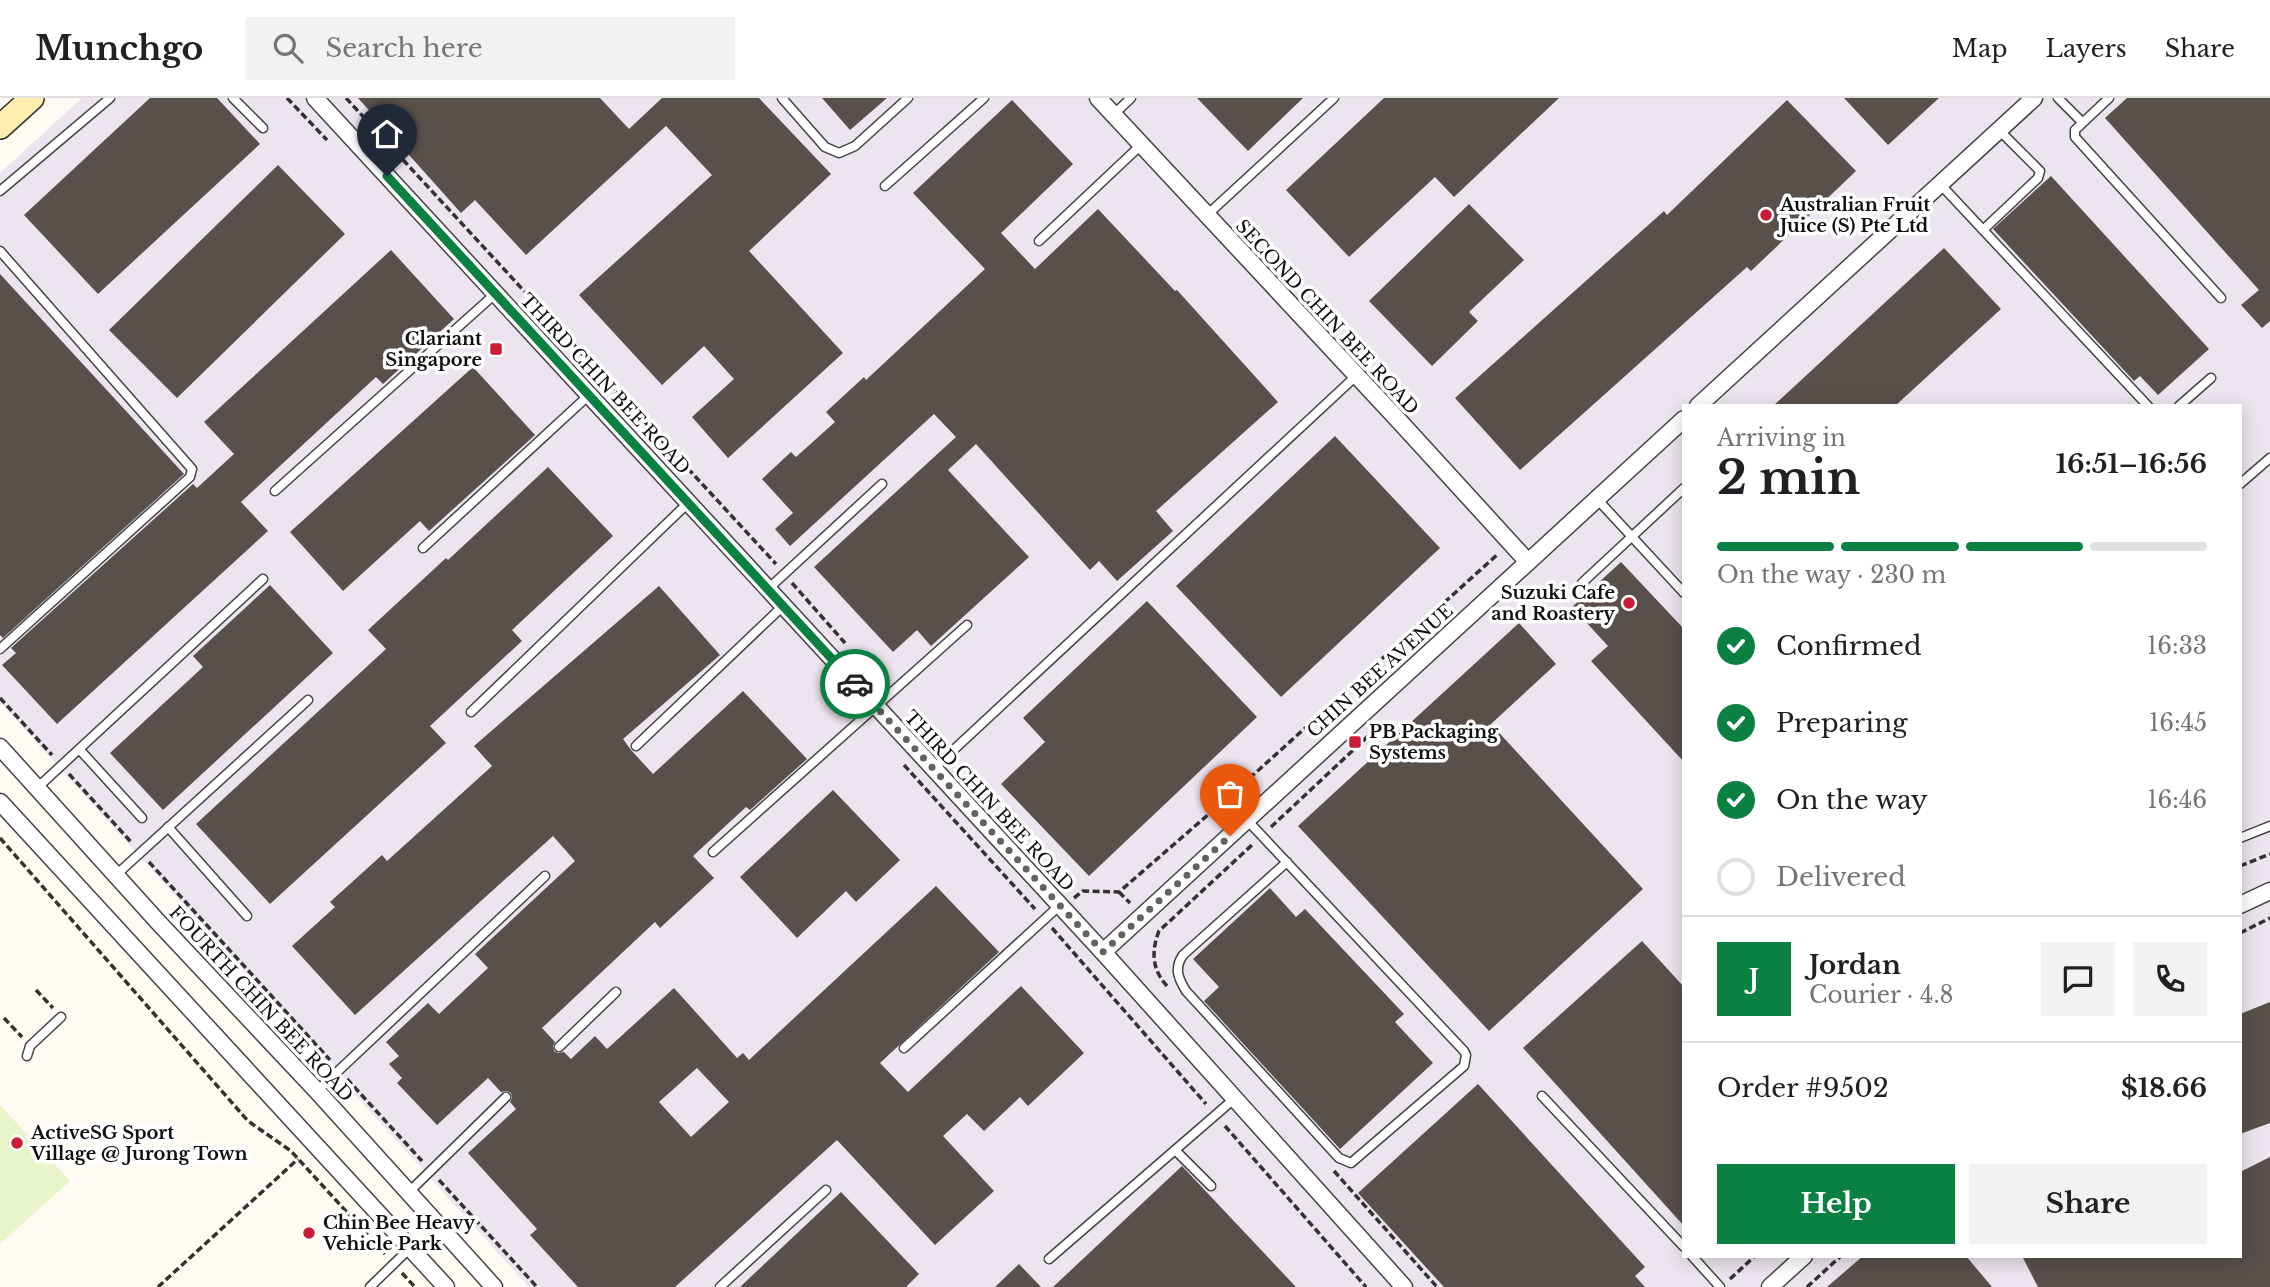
<!DOCTYPE html>
<html lang="en">
<head>
<meta charset="utf-8">
<style>
	body { margin:0; font-family:"Libre Baskerville",serif; background:#f2f2f2; color:#202124; height:100vh; display:flex; flex-direction:column; font-size:26px; white-space:nowrap }
	* { box-sizing:border-box; margin:0 }
	p { font-size:23px; color:#757577 }
	.icon { flex:none; width:38px; height:38px; fill:none; stroke:currentColor; stroke-width:2; stroke-linecap:round; stroke-linejoin:round }
	.map { position:relative; flex:1; overflow:hidden }
	.drawer { position:absolute; left:1682px; top:306px; width:560px; height:854px; display:flex; flex-direction:column; background:#fff; border-radius:0px; box-shadow:0 4px 18px #0003 }
	.drawer>* { flex:none }
	.pin { position:absolute; display:grid; place-items:center; width:60px; height:60px; color:#fff; margin:-72px -30px; border-radius:50% 50% 50% 0; rotate:-45deg; box-shadow:0 0 7px #0007 }
	.pin .icon { rotate:45deg }
	.courier { position:absolute; display:grid; place-items:center; width:70px; height:70px; margin:-35px; border:5px solid #0b8043; border-radius:50%; background:#fff; color:#222; box-shadow:0 2px 9px #0007 }
	.summary em { font-style:normal; font-weight:800 }
	.summary div { display:flex; flex-direction:column-reverse }
	.summary { display:flex; align-items:center; justify-content:space-between; height:119px; padding:0 35px }
	h1 { font-size:46px; font-weight:800; line-height:52px }
	.bar { display:grid; grid-template-columns:repeat(4,1fr); gap:10px 7px; align-content:center; height:84px; padding:0 35px }
	.bar i { height:9px; border-radius:5px; background:#e0e0e0 }
	.bar .current { background:#0b8043 }
	.bar p { grid-column:span 4 }
	.line { display:flex; align-items:center; gap:18px; padding:0 35px; border-top:2px solid #e0e0e0 }
	.line div { flex:1 }
	.round { display:grid; place-items:center; flex:none; width:74px; height:74px; border-radius:0px; background:#f2f2f2 }
	ol { padding:0 35px; list-style:none }
	li { display:flex; align-items:center; gap:21px; height:77px }
	li p { margin-inline-start:auto }
	li .icon { padding:7px; border-radius:50%; background:#0b8043; color:#fff; stroke-width:4 }
	li:last-child { color:#757577 }
	li i { width:38px; height:38px; border:4px solid #e0e0e0; border-radius:50% }
	.action { display:flex; gap:14px; margin-top:auto; padding:14px 35px }
	.action a { flex:1; height:80px; border-radius:0px; background:#0b8043; color:#fff; font-size:28px; font-weight:800; line-height:80px; text-align:center }
	.action a+a { background:#f2f2f2; color:#202124 }
	header { display:flex; align-items:center; gap:42px; box-sizing:border-box; height:98px; padding:0 35px; background:#fff; border-bottom:2px solid #e0e0e0 }
	header strong { font-size:33px }
	nav { display:flex; gap:38px; margin-inline-start:auto; font-size:24px }
	.search { width:490px; height:63px; background:#f2f2f2; display:flex; align-items:center; gap:18px; box-sizing:border-box; padding:0 24px; border-radius:0px; color:#757577; font-size:26px }
	.map>svg:first-child { display:block }
</style>
</head>
<body>
<header>
<strong>Munchgo</strong>
<div class="search"><svg class="icon" aria-label="search" viewBox="0 0 24 24"><circle cx="10" cy="10" r="6"/><path d="M15 15l6 6"/></svg>Search here</div>
<nav><a>Map</a><a>Layers</a><a>Share</a></nav>
</header>
<div class="map">
<svg width="2270" height="1189" viewBox="0 0 2270 1189">
	<rect width="100%" height="100%" fill="#fffbf2"/>
	<path fill="#ece4ee" fill-rule="evenodd" d="M82 0H2270V1189H529L0 604V75ZM1684 308H2240V1158H1684Z"/>
	<polygon fill="#e9f4ca" points="0,1007 70,1083 0,1146"/>
	<g fill="#594f4b" fill-rule="evenodd">
		<polygon points="150,0 217,0 260,46 98,196 24,117"/>
		<polygon points="358,0 600,0 629,31 662,0 759,0 831,76 749,153 843,255 728,360 692,319 734,281 704,248 662,287 579,197 712,77 666,28 526,157 475,102 461,115"/>
		<polygon points="822,0 887,0 850,32"/>
		<polygon points="1197,0 1303,0 1248,53"/>
		<polygon points="1384,0 1559,0 1454,99 1435,79 1349,159 1286,92"/>
		<polygon points="1844,0 1939,0 1888,47"/>
		<polygon points="2127,0 2270,0 2270,223 2262,230 2241,207 2259,192 2105,20"/>
		<polygon points="1012,2 1073,66 1001,135 1035,171 1098,111 1175,193 1177,192 1278,304 1156,413 1173,433 1117,483 1099,463 1090,472 976,346 948,372 1029,459 931,548 917,532 893,554 814,469 956,339 934,316 790,448 775,431 793,415 762,381 791,354 796,359 835,324 826,314 864,279 866,282 985,171 913,95"/>
		<polygon points="1787,2 1856,73 1751,173 1747,169 1520,372 1455,300 1664,113 1667,117"/>
		<polygon points="278,67 345,136 177,300 109,232"/>
		<polygon points="2051,78 2209,251 2158,297 2140,278 2134,283 1993,131"/>
		<polygon points="1469,106 1524,162 1469,214 1478,223 1432,268 1369,203"/>
		<polygon points="1944,150 2001,211 1895,308 1773,308"/>
		<polygon points="391,152 454,221 383,286 376,279 241,404 268,433 57,626 2,567 16,555 11,550 193,386 197,390 234,356 204,324"/>
		<polygon points="0,176 184,376 3,540 0,537"/>
		<polygon points="473,269 535,337 429,433 420,423 343,493 290,434"/>
		<polygon points="1335,338 1440,450 1281,599 1176,488"/>
		<polygon points="548,369 613,438 512,532 522,543 430,628 446,645 270,806 196,726 386,551 368,532 446,460 448,462"/>
		<polygon points="1621,464 1684,531 1684,664 1591,563 1608,548 1572,509"/>
		<polygon points="270,487 333,555 163,712 110,655 203,569 193,558"/>
		<path d="M659 488 720 557 623 641 631 652 653 676 743 593 807 661 750 712 746 709 693 758 714 780 660 830 655 824 542 930 555 944 553 948 554 953 558 955 564 954 571 961 595 938 607 951 674 890 737 960 743 955 749 962 936 788 999 854 880 965 908 994 1021 888 1084 955 1028 1008 1020 999 984 1033 967 1016 943 1038 994 1093 935 1147 837 1042 675 1189H578L530 1137 537 1131 468 1055 516 1011 510 1004 512 1000 511 995 507 993 501 994 488 980 437 1027 397 985 402 980 389 966 399 958 386 944 428 905 439 916 488 870 475 856 575 763 553 738 355 917 292 848 335 809 330 804 382 757 387 763 492 668 474 648ZM697 970 729 1004 691 1039 659 1004Z"/>
		<polygon points="1147,503 1257,619 1089,778 1001,686 1045,644 1023,620"/>
		<polygon points="1519,525 1556,566 1491,626 1643,791 1489,933 1298,728"/>
		<polygon points="833,692 900,762 856,804 846,793 797,840 740,779"/>
		<polygon points="1270,790 1296,819 1305,811 1404,916 1395,924 1433,965 1340,1051 1204,903 1219,889 1193,861"/>
		<polygon points="1642,843 1684,889 1684,1128 1523,950"/>
		<polygon points="2270,904 2270,1025 2240,1036 2240,916"/>
		<polygon points="1478,986 1645,1169 1635,1178 1645,1189 1444,1189 1358,1095"/>
		<polygon points="2270,1059 2270,1189 2038,1189 2022,1158 2240,1158 2240,1074"/>
		<polygon points="1182,1068 1296,1189 1053,1189"/>
		<polygon points="841,1094 919,1176 906,1189 740,1189"/>
		<polygon points="1863,1158 1966,1158 1992,1189 1827,1189"/>
		<polygon points="1019,1166 1041,1189 995,1189"/>
	</g>
	<g fill="none" stroke-linecap="round" stroke-linejoin="round">
		<defs>
			<g id="lane">
				<polyline points="233,0 263,30"/>
				<polyline points="782,0 825,49 839,55 855,48 908,0"/>
				<polyline points="2058,0 2082,24"/>
				<polyline points="2109,0 2075,32 2075,39 2221,200"/>
				<polyline points="1113,17 1131,0"/>
				<polyline points="1940,86 2148,308"/>
				<polyline points="885,88 984,0"/>
				<polyline points="0,93 110,0"/>
				<polyline points="1207,117 1334,0"/>
				<polyline points="1983,132 2038,80 2040,73 1999,32"/>
				<polyline points="1039,143 1141,47"/>
				<polyline points="0,153 192,371 190,379 0,551"/>
				<polyline points="2179,308 2211,280"/>
				<polyline points="2240,386 2270,360"/>
				<polyline points="275,393 495,196"/>
				<polyline points="1597,401 1684,495"/>
				<polyline points="423,450 589,297"/>
				<polyline points="1582,485 1684,390"/>
				<polyline points="768,491 882,386"/>
				<polyline points="471,614 688,405"/>
				<polyline points="636,648 783,508"/>
				<polyline points="80,652 142,720"/>
				<polyline points="933,671 1356,278"/>
				<polyline points="37,690 263,481"/>
				<path d="M1247 722 1464 953 1466 957 1464 968 1351 1065 1339 1060 1186 893C1178 880 1174 870 1183 857L1287 764"/>
				<polyline points="168,729 247,818"/>
				<polyline points="2240,740 2270,728"/>
				<polyline points="713,754 967,527"/>
				<polyline points="116,777 308,602"/>
				<polyline points="559,949 616,894"/>
				<polyline points="904,950 1059,808"/>
				<polyline points="27,958 30,948 61,919"/>
				<polyline points="317,993 545,778"/>
				<polyline points="1542,998 1684,1149"/>
				<polyline points="1175,1052 1211,1088"/>
				<polyline points="409,1094 506,999"/>
				<polyline points="1692,1158 1720,1189"/>
				<polyline points="1049,1161 1234,1001"/>
				<polyline points="370,1189 410,1150"/>
				<polyline points="720,1189 826,1092"/>
			</g>
			<g id="street">
				<polyline points="315,0 1103,854 1404,1189"/>
				<polyline points="1098,0 1401,325 1528,464"/>
				<polyline points="1698,308 2034,0"/>
				<polyline points="0,649 159,825 317,993 494,1189"/>
				<polyline points="0,704 446,1189"/>
				<polyline points="2240,807 2270,793"/>
				<polyline points="1103,854 1684,321"/>
				<polyline points="1770,1189 1804,1158"/>
			</g>
			<polyline id="secondary" points="0,29 32,0"/>
		</defs>
		<use href="#lane" stroke="#434343" stroke-width="11"/>
		<use href="#street" stroke="#434343" stroke-width="19"/>
		<use href="#secondary" stroke="#323232" stroke-width="26"/>
		<g stroke="#323232" stroke-width="3.5" stroke-dasharray="7 3.5" stroke-linecap="butt">
			<polyline points="287,0 327,42"/>
			<polyline points="346,0 776,466"/>
			<polyline points="792,485 845,545"/>
			<polyline points="0,600 52,657"/>
			<polyline points="904,667 1035,811"/>
			<polyline points="69,676 132,745"/>
			<polyline points="1271,729 1381,626"/>
			<polyline points="0,740 248,1023 291,1053 385,1156"/>
			<polyline points="149,764 330,962"/>
			<polyline points="2240,768 2270,756"/>
			<polyline points="1119,794 1130,805"/>
			<polyline points="1074,800 1083,793 1119,794 1232,696 1498,456"/>
			<polyline points="1052,830 1206,1006"/>
			<polyline points="2240,835 2270,820"/>
			<path d="M1167 888C1152 872 1151 853 1159 833L1253 746"/>
			<polyline points="36,892 53,910"/>
			<polyline points="4,920 22,939"/>
			<polyline points="347,981 422,1063"/>
			<polyline points="1225,1028 1366,1189"/>
			<polyline points="1334,1073 1437,1189"/>
			<polyline points="439,1082 537,1189"/>
			<polyline points="402,1175 415,1189"/>
			<polyline points="1730,1181 1755,1158"/>
			<polyline points="158,1189 298,1061"/>
			<polyline points="1807,1189 1841,1158"/>
		</g>
		<use href="#lane" stroke="#fff" stroke-width="8"/>
		<use href="#street" stroke="#fff" stroke-width="16"/>
		<use href="#secondary" stroke="#ffeead" stroke-width="23"/>
	</g>
	<g fill="none" stroke-linecap="round" stroke-linejoin="round">
		<polyline stroke="#64625f" stroke-width="7" stroke-dasharray="0 12.6" points="855,586 1103,854 1230,738"/>
		<polyline stroke="#0b8043" stroke-width="9" points="387,78 855,586"/>
	</g>
	<g fill="#cc1b34" stroke="#fff" stroke-width="2.5">
		<circle cx="1766" cy="117" r="7"/>
		<rect x="489" y="244" width="14" height="14" rx="3.5"/>
		<circle cx="1629" cy="505" r="7"/>
		<rect x="1348" y="637" width="14" height="14" rx="3.5"/>
		<circle cx="17" cy="1045" r="7"/>
		<circle cx="309" cy="1135" r="7"/>
	</g>
	<g text-anchor="middle" stroke-width="7" stroke-linejoin="round" paint-order="stroke">
		<g font-size="18" font-weight="bold" fill="#101010" stroke="#fff" text-anchor="start">
			<text x="1780" y="113">Australian Fruit<tspan x="1780" dy="21">Juice (S) Pte Ltd</tspan></text>
			<text x="482" y="247" text-anchor="end">Clariant<tspan x="482" dy="21">Singapore</tspan></text>
			<text x="1615" y="501" text-anchor="end">Suzuki Cafe<tspan x="1615" dy="21">and Roastery</tspan></text>
			<text x="1369" y="640">PB Packaging<tspan x="1369" dy="21">Systems</tspan></text>
			<text x="31" y="1041">ActiveSG Sport<tspan x="31" dy="21">Village @ Jurong Town</tspan></text>
			<text x="323" y="1131">Chin Bee Heavy<tspan x="323" dy="21">Vehicle Park</tspan></text>
		</g>
		<g font-size="18" fill="#101010" stroke="#fff">
			<text transform="translate(1327 219) rotate(47)" y="6">SECOND CHIN BEE ROAD</text>
			<text transform="translate(605 286) rotate(47)" y="6">THIRD CHIN BEE ROAD</text>
			<text transform="translate(1380 573) rotate(-42)" y="6">CHIN BEE AVENUE</text>
			<text transform="translate(989 703) rotate(47)" y="6">THIRD CHIN BEE ROAD</text>
			<text transform="translate(261 906) rotate(47)" y="6">FOURTH CHIN BEE ROAD</text>
		</g>
	</g>
</svg>
<div class="pin" style="left:1230px;top:738px;background:#ea580c"><svg class="icon" aria-label="bag" viewBox="0 0 24 24"><path d="M5 8h14l-1 12H6zM9 8a3 3 0 0 1 6 0"/></svg></div>
<div class="pin" style="left:387px;top:78px;background:#1f2937"><svg class="icon" aria-label="home" viewBox="0 0 24 24"><path d="M3 11l9-7 9 7M6 9v11h12V9"/></svg></div>
<div class="courier" style="left:855px;top:586px"><svg class="icon" aria-label="car" viewBox="0 0 24 24"><path d="M5 17H2v-5l4-1 3-4h7l3 4 3 1v5h-3M9 17h6M6 11h13"/><circle cx="7" cy="17" r="2"/><circle cx="17" cy="17" r="2"/></svg></div>
<section class="drawer">
<div class="summary"><div><h1>2 min</h1><p>Arriving in</p></div><em>16:51–16:56</em></div>
<div class="bar"><i class="current"></i><i class="current"></i><i class="current"></i><i></i><p>On the way · 230 m</p></div>
<ol>
<li><svg class="icon" aria-label="check" viewBox="0 0 24 24"><path d="M5 12l5 5 9-10"/></svg>Confirmed<p>16:33</p></li>
<li><svg class="icon" aria-label="check" viewBox="0 0 24 24"><path d="M5 12l5 5 9-10"/></svg>Preparing<p>16:45</p></li>
<li><svg class="icon" aria-label="check" viewBox="0 0 24 24"><path d="M5 12l5 5 9-10"/></svg>On the way<p>16:46</p></li>
<li><i></i>Delivered</li>
</ol>
<div class="line" style="height:126px"><b class="round" style="background:#0b8043;color:#fff">J</b><div><b>Jordan</b><p>Courier · 4.8</p></div><a class="round"><svg class="icon" aria-label="chat" viewBox="0 0 24 24"><path d="M4 5h16v11H9l-5 4z"/></svg></a><a class="round"><svg class="icon" aria-label="phone" viewBox="0 0 24 24"><path d="M5 4h4l2 5-3 2q2 4 5 5l2-3 5 2v4C11 20 4 13 5 4z"/></svg></a></div>
<div class="line" style="height:91px"><div>Order #9502</div><b>$18.66</b></div>
<div class="action"><a>Help</a><a>Share</a></div>
</section>
</div>
</body>
</html>
